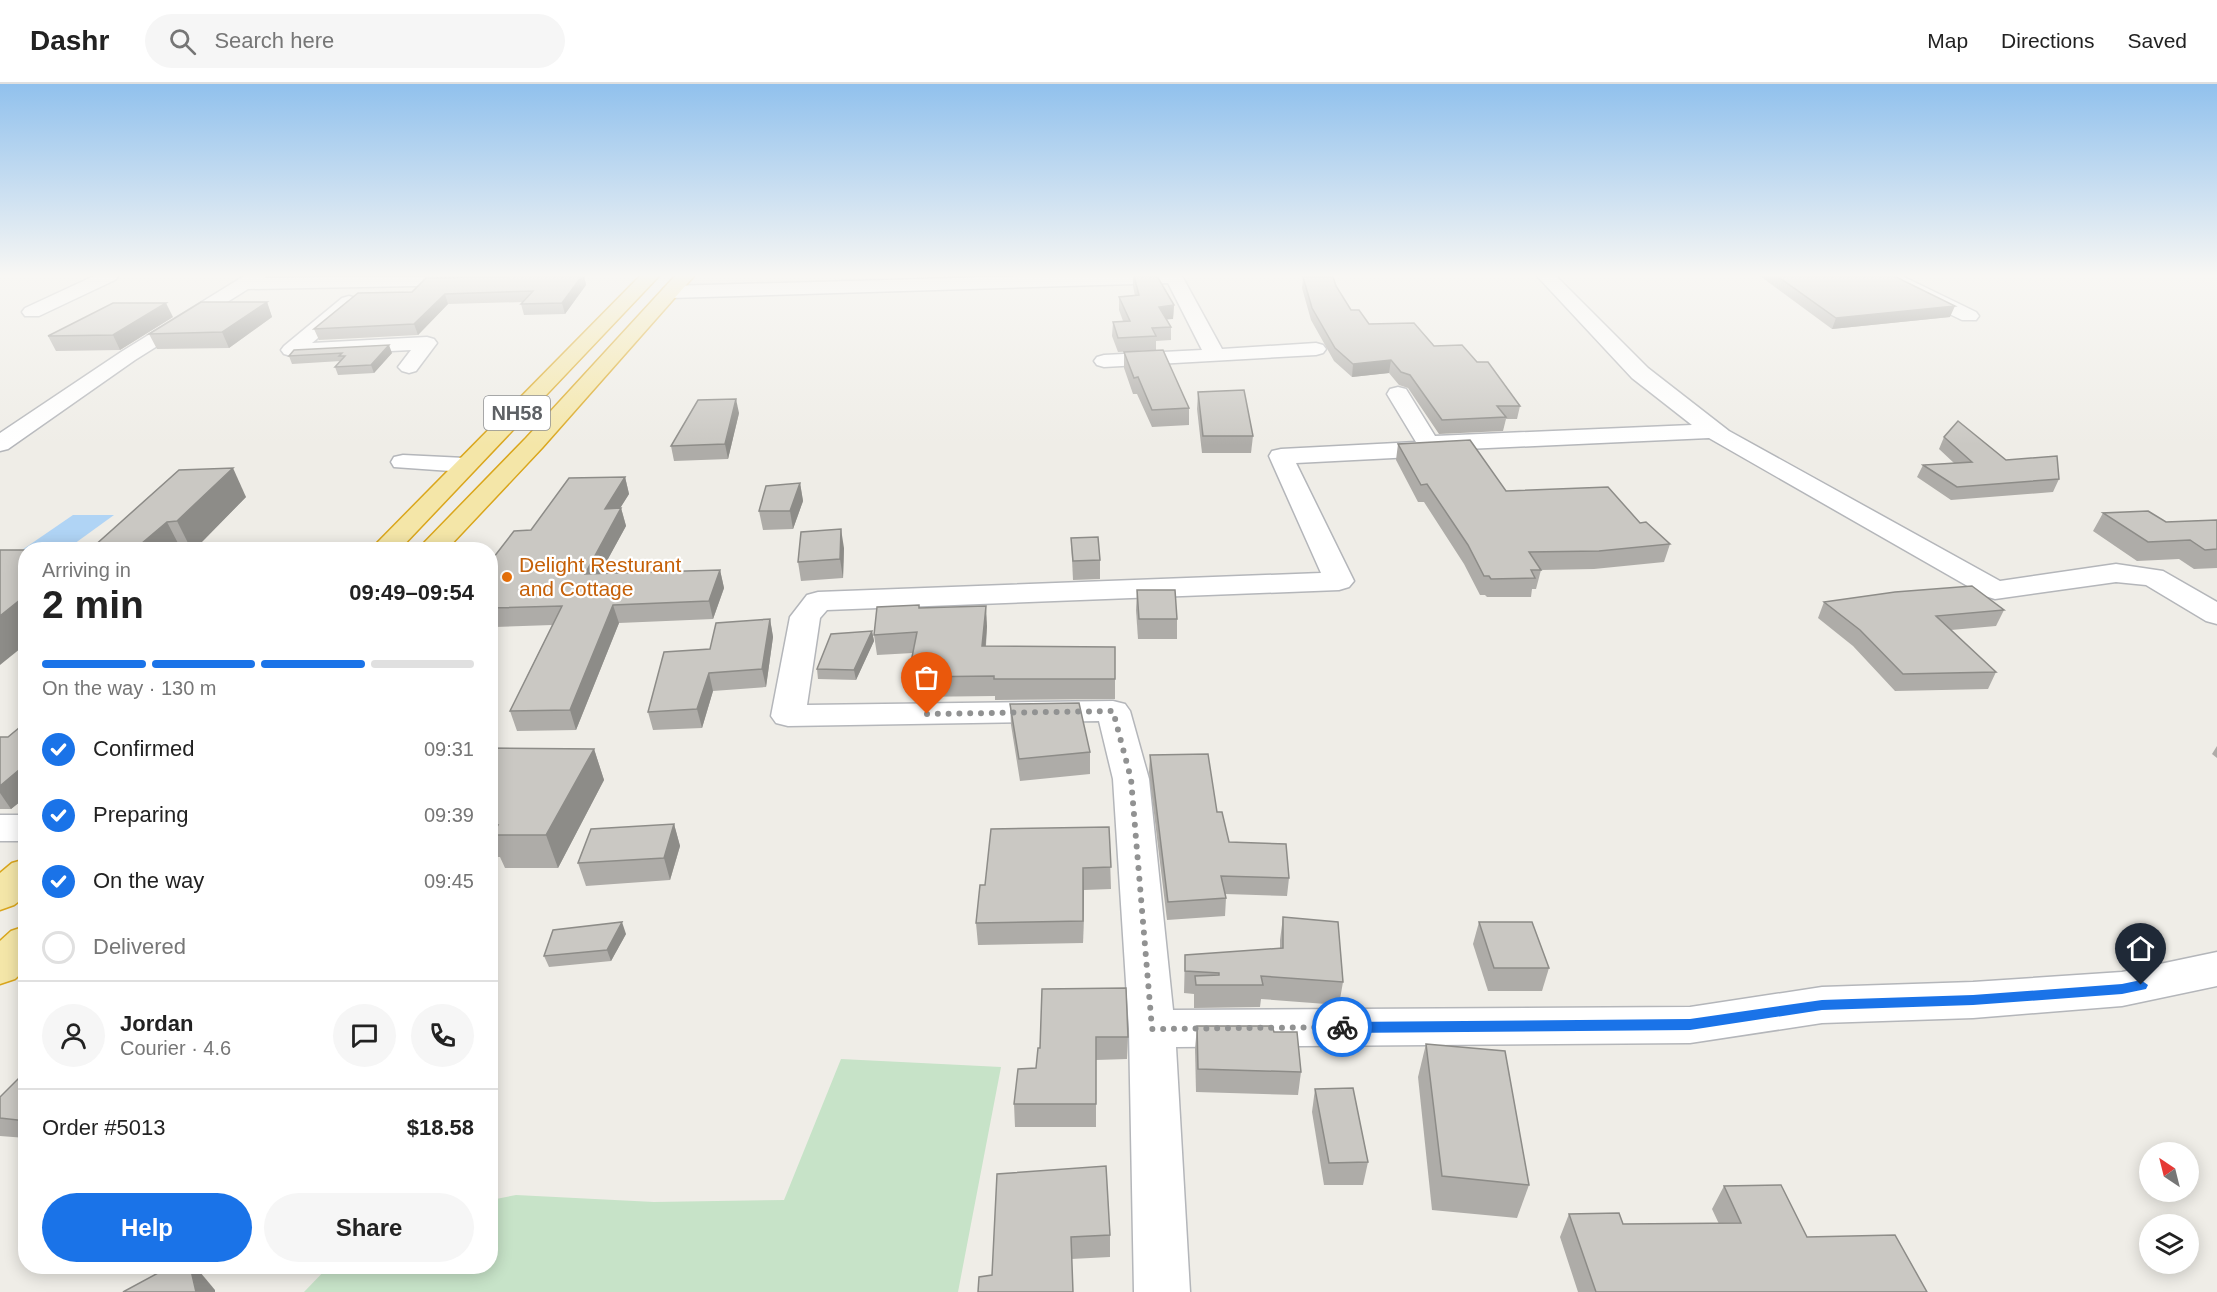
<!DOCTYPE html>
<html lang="en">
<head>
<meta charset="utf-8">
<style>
	body { margin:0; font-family:Helvetica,sans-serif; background:#f6f6f6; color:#222; height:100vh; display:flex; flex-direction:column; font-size:22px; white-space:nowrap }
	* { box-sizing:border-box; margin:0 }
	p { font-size:20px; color:#767676 }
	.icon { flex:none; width:33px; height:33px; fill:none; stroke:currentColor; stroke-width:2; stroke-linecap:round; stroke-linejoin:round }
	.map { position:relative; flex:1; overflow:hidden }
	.panel { position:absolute; left:18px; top:458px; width:480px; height:732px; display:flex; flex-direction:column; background:#fff; border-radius:24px; box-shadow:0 3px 15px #0003 }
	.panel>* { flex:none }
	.needle { width:39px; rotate:325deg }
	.buttons { position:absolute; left:2139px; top:1058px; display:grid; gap:12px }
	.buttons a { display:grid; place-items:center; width:60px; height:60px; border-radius:50%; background:#fff; box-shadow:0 3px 15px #0003; font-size:30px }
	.pin { position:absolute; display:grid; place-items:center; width:51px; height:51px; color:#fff; margin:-62px -26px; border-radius:50% 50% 50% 0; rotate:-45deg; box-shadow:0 0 6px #0007 }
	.pin .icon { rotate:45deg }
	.courier { position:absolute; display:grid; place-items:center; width:60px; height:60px; margin:-30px; border:4px solid #1a73e8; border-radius:50%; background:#fff; color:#222; box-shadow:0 2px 8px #0007 }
	.head em { font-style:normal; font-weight:700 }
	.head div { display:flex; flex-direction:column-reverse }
	.head { display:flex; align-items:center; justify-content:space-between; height:102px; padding:0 24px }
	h1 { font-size:39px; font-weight:700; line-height:45px }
	.bar { display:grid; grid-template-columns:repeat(4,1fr); gap:9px 6px; align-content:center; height:72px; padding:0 24px }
	.bar i { height:8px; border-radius:4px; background:#e0e0e0 }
	.bar .selected { background:#1a73e8 }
	.bar p { grid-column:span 4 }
	.line { display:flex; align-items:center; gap:15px; padding:0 24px; border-top:2px solid #e0e0e0 }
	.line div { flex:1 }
	.round { display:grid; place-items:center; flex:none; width:63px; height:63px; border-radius:32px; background:#f6f6f6 }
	ol { padding:0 24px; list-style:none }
	li { display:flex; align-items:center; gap:18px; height:66px }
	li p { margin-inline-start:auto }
	li .icon { padding:6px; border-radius:50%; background:#1a73e8; color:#fff; stroke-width:4 }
	li:last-child { color:#767676 }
	li i { width:33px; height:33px; border:3px solid #e0e0e0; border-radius:50% }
	.primary-button { display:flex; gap:12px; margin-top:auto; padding:12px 24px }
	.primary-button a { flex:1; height:69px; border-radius:36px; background:#1a73e8; color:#fff; font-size:24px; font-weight:700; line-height:69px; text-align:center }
	.primary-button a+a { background:#f6f6f6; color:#222 }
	header { display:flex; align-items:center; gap:36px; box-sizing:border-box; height:84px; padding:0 30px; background:#fff; border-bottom:2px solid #e0e0e0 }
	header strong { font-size:28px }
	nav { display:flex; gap:33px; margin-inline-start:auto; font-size:21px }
	.search { width:420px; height:54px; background:#f6f6f6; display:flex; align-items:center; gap:15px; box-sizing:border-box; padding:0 21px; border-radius:33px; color:#767676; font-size:22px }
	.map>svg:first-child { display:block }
</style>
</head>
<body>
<header>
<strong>Dashr</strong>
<div class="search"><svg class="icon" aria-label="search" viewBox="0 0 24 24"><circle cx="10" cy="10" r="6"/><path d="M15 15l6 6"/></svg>Search here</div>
<nav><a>Map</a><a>Directions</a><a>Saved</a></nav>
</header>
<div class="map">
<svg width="2217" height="1208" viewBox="0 0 2217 1208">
	<rect width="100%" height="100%" fill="#efede7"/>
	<polygon fill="#c7e3c8" points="841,975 1001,983 958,1208 304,1208 329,1182 490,1182 491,1116 516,1111 654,1118 784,1116"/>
	<polygon fill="#b0d4f5" points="73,431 114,431 67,465 22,466"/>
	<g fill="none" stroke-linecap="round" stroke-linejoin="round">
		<defs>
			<g id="minor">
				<polygon points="94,192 118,192 115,196 39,232 25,232 22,228 25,224"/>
				<polygon points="244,192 266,192 264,194 475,192 478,196 475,200 469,201 248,205 135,276 8,365 0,367 0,349 121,268"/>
				<polygon points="1024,192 1182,192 1222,265 1316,259 1323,261 1326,265 1323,269 1316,271 1104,283 1097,281 1094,277 1097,273 1104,271 1202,266 1168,199 670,214 664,212 661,208 664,204 670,202"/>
				<polygon points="1537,192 1556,192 1648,284 1729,347 2000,497 2116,480 2163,487 2217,518 2217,540 2206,537 2146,501 2116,498 1995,515 1985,512 1709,354 1444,366 1441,370 1432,372 1296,379 1354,497 1349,503 1339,506 827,526 820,534 807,621 1113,617 1125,620 1130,627 1149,695 1173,926 1690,923 1822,903 1973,898 2122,888 2217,868 2217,902 2122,922 1973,934 1822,939 1690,959 1176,963 1190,1208 1134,1208 1129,945 1113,695 1099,637 788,642 776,639 771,632 790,533 807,511 818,508 1321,489 1269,372 1272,367 1281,365 1416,358 1387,310 1390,305 1398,303 1406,305 1435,352 1692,341 1632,294"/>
				<polygon points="1880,192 1902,192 1976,228 1979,232 1976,236 1962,236 1912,212"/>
				<polygon points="349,212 356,214 358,218 356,222 312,259 427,253 434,255 437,259 416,287 409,289 402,287 398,283 411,266 291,272 284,270 281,266 284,262 342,214"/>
				<polygon points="403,371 465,374 474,376 477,381 474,386 465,388 394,383 391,378 394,373"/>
				<rect x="0" y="731" width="26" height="26"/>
			</g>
			<g id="trunk">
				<polygon points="640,192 659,192 400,465 371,465"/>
				<polygon points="675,192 694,192 542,364 447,465 418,465 526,354"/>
				<polygon points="26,775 26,812 14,821 0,826 0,789 12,779"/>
				<polygon points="26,842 26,885 15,895 0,900 0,857 11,847"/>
			</g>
		</defs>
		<use href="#minor" stroke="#b4b6ba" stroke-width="3"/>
		<use href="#trunk" stroke="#daa61c" stroke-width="3"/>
		<use href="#minor" fill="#fff" fill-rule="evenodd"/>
		<use href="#trunk" fill="#f4e6a8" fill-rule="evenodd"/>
	</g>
	<g fill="#aeaca8">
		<polygon points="518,192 584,192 586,201 565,230 524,231 521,220 524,218 448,220 418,251 319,256 314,245 412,208"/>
		<polygon points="1133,192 1157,192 1174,221 1173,235 1167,235 1171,243 1171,256 1156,257 1156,266 1118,268 1112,252 1113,238 1123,237 1119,226 1119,213 1135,212 1133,202"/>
		<polygon points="1760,192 1894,192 1950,233 1832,245"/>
		<polygon points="1303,193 1336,202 1351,226 1369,240 1477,278 1520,322 1517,335 1506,335 1503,347 1439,350 1408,304 1399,301 1389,289 1352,293 1334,277 1311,236 1302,204"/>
		<polygon points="267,218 272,233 229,264 157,265 149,250"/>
		<polygon points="173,233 120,266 56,267 48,252"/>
		<polygon points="294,266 392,269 374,289 338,291 335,283 341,277 292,280 289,272"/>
		<polygon points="1124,268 1189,324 1189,341 1152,343 1137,310 1133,310 1124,284"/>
		<polygon points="1198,308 1253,352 1251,369 1202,369 1197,325"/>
		<polygon points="739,329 728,375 674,377 671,362"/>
		<polygon points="1944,353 2006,376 2059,395 2053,408 1951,416 1917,393 1923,381 1954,379 1939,365"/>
		<polygon points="1398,360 1506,407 1640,439 1670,460 1664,478 1594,485 1541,486 1536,505 1532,505 1531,513 1487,513 1485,511 1480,511 1464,480 1424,418 1418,418 1396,376"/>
		<polygon points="179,386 246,413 195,465 43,465 93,463"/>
		<polygon points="625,393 629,410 620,424 621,424 626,442 600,489 720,486 724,504 713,535 619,539 576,646 517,647 510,627 552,541 495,543 493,537 490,537 490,478 531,446"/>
		<polygon points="800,399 803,417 793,445 763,446 759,427"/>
		<polygon points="2103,429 2166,438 2217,436 2217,484 2194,485 2179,475 2137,477 2093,447"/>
		<polygon points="1071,454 1100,476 1100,495 1073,496"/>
		<polygon points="844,464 843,494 801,497 798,478"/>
		<polygon points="1137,506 1177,535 1177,555 1138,555 1136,526"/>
		<polygon points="1824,518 2004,526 1996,542 1951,546 1996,588 1988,605 1895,607 1853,562 1818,534"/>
		<polygon points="919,524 987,542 986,562 1115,595 1115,615 995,616 995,612 911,613 908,593 913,569 877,571 874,551"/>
		<polygon points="770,535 773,553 766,603 713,607 702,644 653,646 648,628 710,565"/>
		<polygon points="872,547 874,557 856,596 818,595 817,585"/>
		<polygon points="1010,620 1090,668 1090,690 1020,697 1011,641"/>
		<polygon points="26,638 26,713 11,725 0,725 0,653 8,653"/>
		<polygon points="2217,662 2217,674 2212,670"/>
		<polygon points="490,664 594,665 604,696 558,784 505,784 500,773 490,773"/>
		<polygon points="1150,671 1217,728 1229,758 1289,794 1287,812 1225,810 1226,814 1225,832 1167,836 1149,688"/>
		<polygon points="674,740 680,762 670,796 586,802 578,779"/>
		<polygon points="1109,743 1111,805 1084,806 1083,859 978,861 976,839 985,801"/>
		<polygon points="1283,833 1343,898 1339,921 1261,915 1260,923 1194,924 1194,910 1184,909 1185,871 1280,865 1280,856"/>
		<polygon points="1479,838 1549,884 1542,907 1488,907 1473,860"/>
		<polygon points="626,850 611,877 549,883 544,872"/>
		<polygon points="1042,905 1128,953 1127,975 1096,976 1096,1043 1015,1043 1014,1020 1036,984 1040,964"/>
		<polygon points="1197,942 1274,948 1301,988 1298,1011 1196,1008 1195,965"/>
		<polygon points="1426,960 1529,1101 1517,1134 1432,1126 1418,993"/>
		<polygon points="26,987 26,1054 0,1052 0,1013"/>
		<polygon points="1315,1005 1368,1078 1363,1101 1324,1101 1312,1028"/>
		<polygon points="997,1090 1110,1151 1110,1173 1071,1175"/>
		<polygon points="1724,1102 1807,1153 1927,1208 1578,1208 1560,1153 1569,1130 1623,1140 1719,1140 1712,1125"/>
	</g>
	<g fill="#8d8c88">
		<polygon points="582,192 584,192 586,201 565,230 562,219"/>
		<polygon points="445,210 448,220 418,251 414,240"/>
		<polygon points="267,218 272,233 229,264 222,248"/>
		<polygon points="166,219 173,233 120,266 113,251"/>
		<polygon points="1174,221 1173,235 1159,236 1159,223"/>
		<polygon points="1955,222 1950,233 1832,245 1836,234"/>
		<polygon points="389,261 392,269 374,289 371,281"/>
		<polygon points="1391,276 1389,289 1352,293 1353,280"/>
		<polygon points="736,315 739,329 728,375 725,360"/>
		<polygon points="233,384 246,413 195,465 191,465 177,437"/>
		<polygon points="625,393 629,410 609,442 605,425"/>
		<polygon points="800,399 803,417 793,445 790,427"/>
		<polygon points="621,424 626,442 590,508 585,490"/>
		<polygon points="167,438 181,465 135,465"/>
		<polygon points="841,445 844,464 843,494 840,475"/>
		<polygon points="720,486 724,504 713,535 709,517"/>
		<polygon points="26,511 26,560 0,581 0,532"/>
		<polygon points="613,521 619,539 576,646 570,626"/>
		<polygon points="986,522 987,542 984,583 982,562"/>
		<polygon points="770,535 773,553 766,603 762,585"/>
		<polygon points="872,547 874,557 856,596 854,586"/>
		<polygon points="709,589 713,607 702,644 697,625"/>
		<polygon points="594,665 604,696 558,784 546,751"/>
		<polygon points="26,680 26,713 11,725 0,709 0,702"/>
		<polygon points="674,740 680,762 670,796 664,774"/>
		<polygon points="1083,784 1084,806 1083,859"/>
		<polygon points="622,838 626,850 611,877 607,866"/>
		<polygon points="190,1182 195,1182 215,1206 215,1208 196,1208"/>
	</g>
	<g fill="#cac8c3" stroke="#8d8c88" stroke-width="1.5">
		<polygon points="518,192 582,192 562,219 521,220 533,207 445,210 414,240 314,245 358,209 412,208 426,194"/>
		<polygon points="1134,192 1157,192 1174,221 1159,223 1171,243 1152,244 1156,252 1118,254 1113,238 1130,237 1119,213 1139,211"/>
		<polygon points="1777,192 1894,192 1955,222 1836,234"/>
		<polygon points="1303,193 1333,193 1336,202 1351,226 1359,226 1369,240 1414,239 1434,262 1462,261 1477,278 1488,278 1520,322 1497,322 1506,333 1442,336 1410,291 1401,288 1391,276 1353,280 1335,264 1312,224"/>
		<polygon points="201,218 267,218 222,248 149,250"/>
		<polygon points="113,219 166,219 113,251 48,252"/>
		<polygon points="389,261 371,281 335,283 345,272 339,272 342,269 289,272 294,266"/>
		<polygon points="1163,266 1189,324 1152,326 1138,293 1134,294 1124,268"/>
		<polygon points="1244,306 1253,352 1203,352 1198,308"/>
		<polygon points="736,315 725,360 671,362 698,316"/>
		<polygon points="1958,337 2006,376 2057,372 2059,395 1957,403 1923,381 1972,378 1944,353"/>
		<polygon points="1470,356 1506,407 1608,403 1640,439 1646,438 1670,460 1599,467 1529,468 1541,486 1531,486 1535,494 1491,495 1489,492 1484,492 1468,461 1427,400 1421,401 1398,360"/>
		<polygon points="233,384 177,437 167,438 135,465 43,465 93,463 179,386"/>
		<polygon points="625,393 605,425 621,424 585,490 720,486 709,517 613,521 570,626 510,627 562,522 490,524 490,521 492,518 490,518 490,478 514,447 531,446 569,394"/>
		<polygon points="800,399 790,427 759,427 766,402"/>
		<polygon points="2148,427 2166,438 2217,436 2217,465 2205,466 2190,456 2148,458 2103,429"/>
		<polygon points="841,445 840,475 798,478 801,448"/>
		<polygon points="1098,453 1100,476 1073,477 1071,454"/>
		<polygon points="0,466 26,466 26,511 0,532"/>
		<polygon points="1972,502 2004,526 1936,532 1996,588 1903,590 1860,546 1824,518 1895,508"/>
		<polygon points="1137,506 1175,506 1177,535 1139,535"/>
		<polygon points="919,521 919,524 986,522 982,562 1115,563 1115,595 994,595 994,592 908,593 917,548 874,551 877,523"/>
		<polygon points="770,535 762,585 709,589 697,625 648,628 664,568 710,565 716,539"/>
		<polygon points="872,547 854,586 817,585 831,550"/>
		<polygon points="1079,619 1090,668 1019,675 1010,620"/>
		<polygon points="26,638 26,680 0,702 0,653 8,653"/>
		<polygon points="490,664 594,665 546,751 492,751 498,741 490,741"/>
		<polygon points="1208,670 1217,728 1222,728 1229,758 1286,760 1289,794 1221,792 1226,814 1168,818 1150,671"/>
		<polygon points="674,740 664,774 578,779 591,745"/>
		<polygon points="1109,743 1111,783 1083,784 1083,837 976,839 980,801 985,801 991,745"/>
		<polygon points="1283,833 1338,838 1343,898 1261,892 1263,901 1196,901 1195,892 1219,891 1219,889 1185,887 1185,871 1283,864"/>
		<polygon points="622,838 607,866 544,872 553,846"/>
		<polygon points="1479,838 1532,838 1549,884 1494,884"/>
		<polygon points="1126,904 1128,953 1096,953 1096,1020 1014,1020 1018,985 1036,984 1038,964 1040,964 1042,905"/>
		<polygon points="1197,942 1272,942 1274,948 1297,948 1301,988 1198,985"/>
		<polygon points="1426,960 1505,967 1529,1101 1442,1092"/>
		<polygon points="26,987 26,1037 0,1034 0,1013"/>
		<polygon points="1353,1004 1368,1078 1329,1079 1315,1005"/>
		<polygon points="1106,1082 1110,1151 1071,1153 1073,1208 978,1208 979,1193 992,1191 997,1090"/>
		<polygon points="1781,1101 1807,1153 1895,1151 1927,1208 1596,1208 1569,1130 1619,1129 1623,1140 1741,1139 1724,1102"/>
		<polygon points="171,1182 190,1182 196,1208 123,1208"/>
	</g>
	<linearGradient id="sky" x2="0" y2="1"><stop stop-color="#91c1ed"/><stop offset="0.53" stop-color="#f8f7f4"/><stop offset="1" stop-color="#f8f7f4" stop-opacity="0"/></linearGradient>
	<rect width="2217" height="361" fill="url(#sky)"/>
	<polygon fill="#1a73e8" points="2141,896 2148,901 2146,905 2122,910 1973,921 1822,926 1690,946 1342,949 1335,943 1342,938 1690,935 1822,916 1973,911 2122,900"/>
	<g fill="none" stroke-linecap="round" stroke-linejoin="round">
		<polyline stroke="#919292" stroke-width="6" stroke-dasharray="0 10.8" points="927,630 1113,627 1131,695 1152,945 1342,943"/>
	</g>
	<circle fill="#e8710a" stroke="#fff" stroke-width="2" cx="507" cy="493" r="6"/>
	<g text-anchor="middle" stroke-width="4.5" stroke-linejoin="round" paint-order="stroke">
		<rect fill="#fff" stroke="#8e9093" stroke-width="1.5" x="484" y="312" width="66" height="34" rx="4.5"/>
		<g font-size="20" font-weight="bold" fill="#5e6165">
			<text x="517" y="336">NH58</text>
		</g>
		<g font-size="21" fill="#c56008" stroke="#fff" text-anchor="start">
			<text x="519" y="488">Delight Resturant<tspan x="519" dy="24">and Cottage</tspan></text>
		</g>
	</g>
</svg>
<div class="buttons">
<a><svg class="needle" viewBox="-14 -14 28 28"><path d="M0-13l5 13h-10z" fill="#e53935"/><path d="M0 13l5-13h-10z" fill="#767676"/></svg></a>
<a><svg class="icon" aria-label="layers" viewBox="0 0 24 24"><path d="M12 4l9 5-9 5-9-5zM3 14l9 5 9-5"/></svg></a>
</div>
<div class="pin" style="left:927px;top:630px;background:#ea580c"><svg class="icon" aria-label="bag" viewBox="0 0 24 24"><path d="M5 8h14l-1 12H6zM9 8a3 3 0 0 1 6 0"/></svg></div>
<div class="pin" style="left:2141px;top:901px;background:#1f2937"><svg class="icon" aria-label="home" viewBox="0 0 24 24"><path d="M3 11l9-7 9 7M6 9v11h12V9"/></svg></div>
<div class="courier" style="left:1342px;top:943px"><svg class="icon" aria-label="bike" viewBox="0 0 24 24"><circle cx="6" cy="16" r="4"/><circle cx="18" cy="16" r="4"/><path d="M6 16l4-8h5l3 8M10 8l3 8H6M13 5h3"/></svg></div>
<section class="panel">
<div class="head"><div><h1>2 min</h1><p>Arriving in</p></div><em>09:49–09:54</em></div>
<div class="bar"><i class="selected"></i><i class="selected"></i><i class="selected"></i><i></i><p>On the way · 130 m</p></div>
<ol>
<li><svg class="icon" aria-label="check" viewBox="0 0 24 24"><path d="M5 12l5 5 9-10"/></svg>Confirmed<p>09:31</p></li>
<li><svg class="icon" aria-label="check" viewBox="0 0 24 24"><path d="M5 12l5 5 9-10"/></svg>Preparing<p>09:39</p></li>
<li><svg class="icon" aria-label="check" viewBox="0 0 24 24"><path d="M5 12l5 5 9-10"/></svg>On the way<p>09:45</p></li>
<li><i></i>Delivered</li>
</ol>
<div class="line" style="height:108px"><a class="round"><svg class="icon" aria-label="person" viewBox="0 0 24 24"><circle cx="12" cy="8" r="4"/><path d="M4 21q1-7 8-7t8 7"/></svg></a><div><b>Jordan</b><p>Courier · 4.6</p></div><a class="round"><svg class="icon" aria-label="chat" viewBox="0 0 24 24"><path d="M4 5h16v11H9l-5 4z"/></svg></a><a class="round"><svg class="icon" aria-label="phone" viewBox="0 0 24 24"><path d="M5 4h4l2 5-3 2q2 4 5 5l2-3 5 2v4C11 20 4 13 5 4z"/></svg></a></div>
<div class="line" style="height:78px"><div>Order #5013</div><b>$18.58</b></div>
<div class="primary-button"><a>Help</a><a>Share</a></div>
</section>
</div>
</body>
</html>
